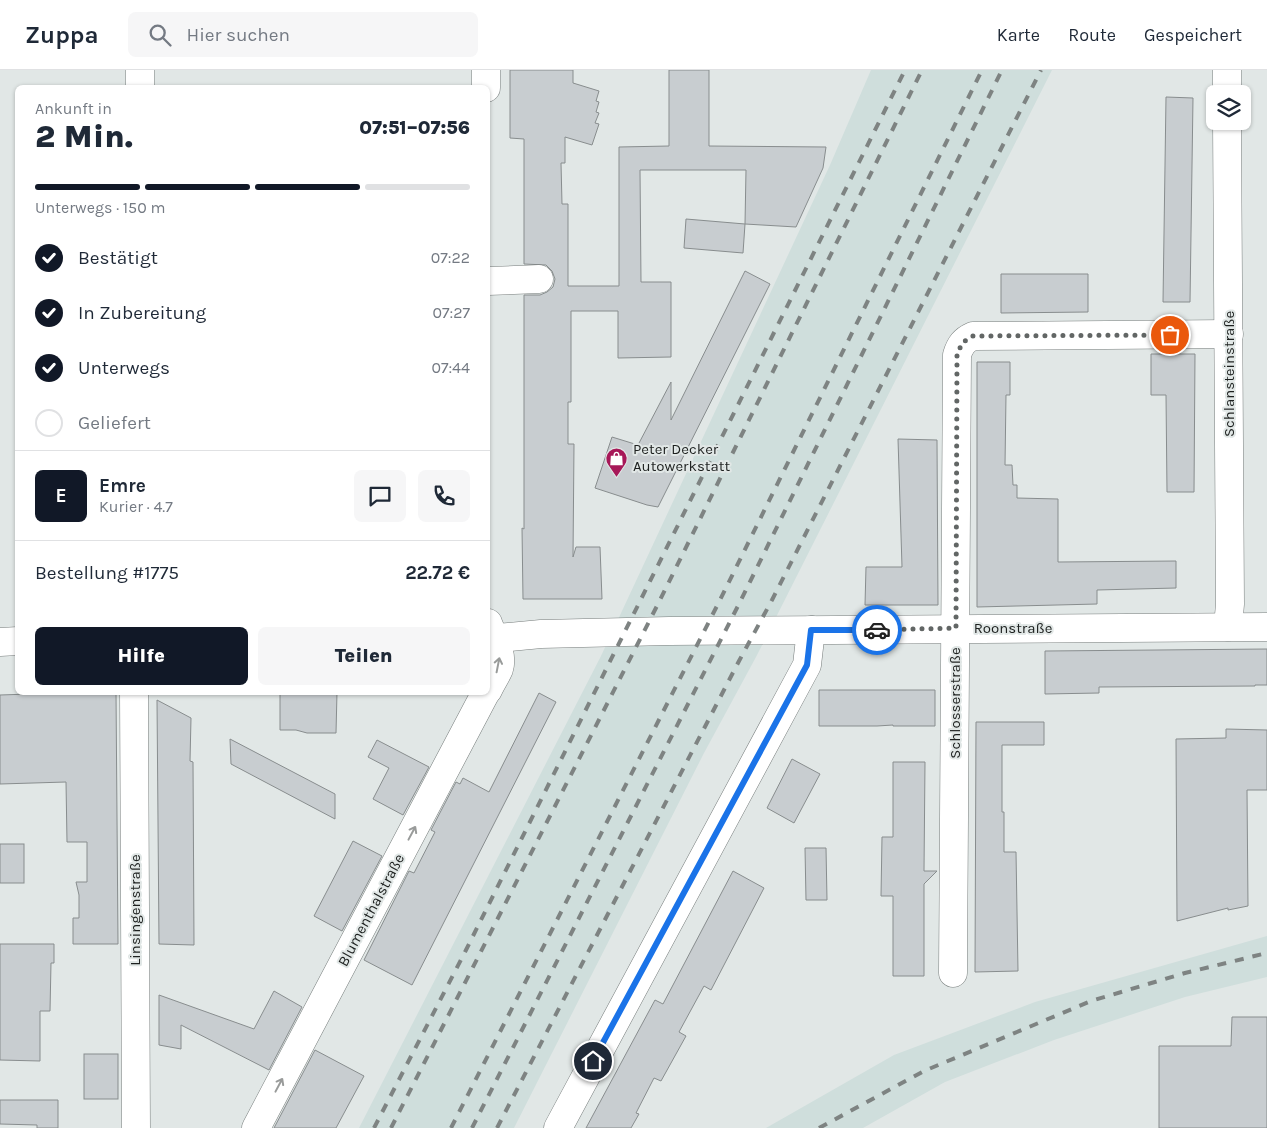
<!DOCTYPE html>
<html lang="de">
<head>
<meta charset="utf-8">
<style>
	body { margin:0; font-family:Karla,sans-serif; background:#f6f6f7; color:#1f2937; height:100vh; display:flex; flex-direction:column; font-size:19px; white-space:nowrap }
	* { box-sizing:border-box; margin:0 }
	p { font-size:16px; color:#747a83 }
	.icon { flex:none; width:28px; height:28px; fill:none; stroke:currentColor; stroke-width:2; stroke-linecap:round; stroke-linejoin:round }
	.map { position:relative; flex:1; overflow:hidden }
	.side { position:absolute; left:15px; top:15px; width:475px; height:610px; display:flex; flex-direction:column; background:#fff; border-radius:8px; box-shadow:0 1px 4px #0004 }
	.side>* { flex:none }
	.tools { position:absolute; left:1206px; top:15px; display:grid; gap:10px }
	.tools a { display:grid; place-items:center; width:45px; height:45px; border-radius:8px; background:#fff; box-shadow:0 1px 4px #0004; font-size:25px }
	.pin { position:absolute; display:grid; place-items:center; width:42px; height:42px; color:#fff; margin:-21px; border:2px solid #fff; border-radius:50%; box-shadow:0 1px 5px #0007 }
	.courier { position:absolute; display:grid; place-items:center; width:50px; height:50px; margin:-25px; border:4px solid #1a73e8; border-radius:50%; background:#fff; color:#222; box-shadow:0 1px 6px #0007 }
	.headline em { font-style:normal; font-weight:800 }
	.headline div { display:flex; flex-direction:column-reverse }
	.headline { display:flex; align-items:center; justify-content:space-between; height:85px; padding:0 20px }
	h1 { font-size:32px; font-weight:800; line-height:38px }
	.bar { display:grid; grid-template-columns:repeat(4,1fr); gap:8px 5px; align-content:center; height:60px; padding:0 20px }
	.bar i { height:6px; border-radius:4px; background:#e0e1e3 }
	.bar .active { background:#111827 }
	.bar p { grid-column:span 4 }
	.line { display:flex; align-items:center; gap:12px; padding:0 20px; border-top:1px solid #e0e1e3 }
	.line div { flex:1 }
	.round { display:grid; place-items:center; flex:none; width:52px; height:52px; border-radius:8px; background:#f6f6f7 }
	ol { padding:0 20px; list-style:none }
	li { display:flex; align-items:center; gap:15px; height:55px }
	li p { margin-inline-start:auto }
	li .icon { padding:5px; border-radius:50%; background:#111827; color:#fff; stroke-width:4 }
	li:last-child { color:#747a83 }
	li i { width:28px; height:28px; border:2px solid #e0e1e3; border-radius:50% }
	.cta { display:flex; gap:10px; margin-top:auto; padding:10px 20px }
	.cta a { flex:1; height:58px; border-radius:8px; background:#111827; color:#fff; font-size:20px; font-weight:800; line-height:58px; text-align:center }
	.cta a+a { background:#f6f6f7; color:#1f2937 }
	header { display:flex; align-items:center; gap:30px; box-sizing:border-box; height:70px; padding:0 25px; background:#fff; border-bottom:1px solid #e0e1e3 }
	header strong { font-size:24px }
	nav { display:flex; gap:28px; margin-inline-start:auto; font-size:18px }
	.search { width:350px; height:45px; background:#f6f6f7; display:flex; align-items:center; gap:12px; box-sizing:border-box; padding:0 18px; border-radius:8px; color:#747a83; font-size:19px }
	.map>svg:first-child { display:block }
</style>
</head>
<body>
<header>
<strong>Zuppa</strong>
<div class="search"><svg class="icon" aria-label="search" viewBox="0 0 24 24"><circle cx="10" cy="10" r="6"/><path d="M15 15l6 6"/></svg>Hier suchen</div>
<nav><a>Karte</a><a>Route</a><a>Gespeichert</a></nav>
</header>
<div class="map">
<svg width="1267" height="1058" viewBox="0 0 1267 1058">
	<rect width="100%" height="100%" fill="#e1e7e6"/>
	<g fill="#cfdedc">
		<polygon points="871,0 1052,0 756,587 704,683 514,1058 359,1058 601,586 830,95"/>
		<polygon points="1267,866 1267,907 1185,927 1054,970 945,1012 863,1058 766,1058 894,985 1035,932"/>
	</g>
	<g fill="#c8cdd0" stroke="#888d8e">
		<polygon points="510,0 573,0 573,13 599,21 596,31 599,32 596,42 599,43 595,53 599,54 592,75 565,67 565,93 561,93 562,134 568,134 568,216 619,216 619,77 669,76 669,0 709,0 709,76 826,77 823,98 796,157 745,154 746,100 640,100 641,212 671,212 671,287 618,288 618,241 571,241 571,332 568,332 568,374 574,374 573,487 576,477 600,477 602,529 523,529 522,458 524,459 524,225 540,225 547,222 553,217 555,209 552,201 546,195 524,194 524,69 510,68"/>
		<polygon points="1166,27 1193,28 1190,232 1163,232"/>
		<polygon points="686,149 745,154 743,183 684,178"/>
		<polygon points="745,201 770,214 658,437 647,435 595,418 612,367 638,375 671,312 671,350"/>
		<polygon points="1001,204 1088,204 1088,242 1001,243"/>
		<polygon points="1151,284 1195,284 1194,422 1167,422 1166,325 1151,325"/>
		<polygon points="977,292 1010,292 1010,325 1006,325 1005,395 1012,395 1013,415 1017,415 1017,428 1058,429 1058,492 1176,491 1176,518 1097,520 1097,534 977,537"/>
		<polygon points="898,369 937,370 938,535 865,535 866,497 902,497"/>
		<polygon points="1267,579 1267,615 1255,615 1255,616 1099,617 1099,623 1045,624 1045,581"/>
		<polygon points="819,620 935,620 935,656 893,656 893,655 877,656 819,656"/>
		<polygon points="30,622 116,622 118,874 73,874 73,848 79,848 79,825 76,812 87,812 87,772 67,772 66,712 0,714 0,625 30,624"/>
		<polygon points="280,622 337,622 336,663 307,663 296,660 280,660"/>
		<polygon points="539,623 556,632 412,915 364,890 409,801 414,803 435,762 431,760 456,712 460,714 463,708 489,722"/>
		<polygon points="157,630 191,648 190,691 193,692 194,875 159,874"/>
		<polygon points="976,652 1044,652 1044,675 1002,675 1002,742 1004,742 1004,782 1016,782 1018,901 975,902"/>
		<polygon points="1226,659 1267,660 1267,720 1247,720 1248,836 1228,840 1228,838 1177,851 1176,669 1226,668"/>
		<polygon points="230,669 335,724 335,749 231,694"/>
		<polygon points="377,670 429,697 403,745 373,729 389,698 368,687"/>
		<polygon points="792,689 820,704 794,753 767,738"/>
		<polygon points="893,692 925,692 924,801 937,801 924,814 924,906 893,906 893,826 881,826 882,767 893,767"/>
		<polygon points="353,771 382,786 342,861 314,846"/>
		<rect x="0" y="774" width="24" height="39"/>
		<polygon points="805,778 826,778 827,830 806,830"/>
		<polygon points="733,801 764,818 711,920 704,916 679,962 686,966 661,1011 654,1008 636,1043 639,1044 631,1058 586,1058 655,930 663,934"/>
		<polygon points="0,874 54,874 54,893 51,893 50,941 40,941 40,991 0,990"/>
		<polygon points="274,921 302,937 269,1000 181,955 181,979 159,975 159,925 254,959"/>
		<polygon points="1232,947 1267,947 1267,1058 1159,1058 1159,976 1231,976"/>
		<polygon points="315,980 364,1006 336,1058 274,1058"/>
		<rect x="84" y="984" width="34" height="45"/>
		<polygon points="0,1030 58,1030 58,1058 37,1058 37,1055 0,1054"/>
	</g>
	<g fill="none" stroke-linecap="round" stroke-linejoin="round">
		<defs>
			<g id="minor">
				<polyline points="140,0 140,18"/>
				<polyline points="486,0 486,18"/>
				<polyline points="1227,0 1227,24"/>
				<polyline points="1227,51 1230,534 1228,557"/>
				<polyline points="488,211 539,209"/>
				<path d="M488 553C493 567 504 584 499 599 496 606 491 613 488 620"/>
				<polyline points="488,569 541,564 669,561 1267,557"/>
				<polyline points="0,572 18,571"/>
				<polyline points="134,622 136,1058"/>
				<path d="M953 903 957 285C960 275 964 270 973 266L1229 264"/>
				<polyline points="256,1058 486,622"/>
				<polyline points="558,1058 807,595 811,560"/>
			</g>
		</defs>
		<use href="#minor" stroke="#787e7d" stroke-width="29"/>
		<use href="#minor" stroke="#fff" stroke-width="28"/>
		<g stroke="#7e8382" stroke-width="4" stroke-dasharray="9 9" stroke-linecap="butt">
			<polyline points="374,1058 466,880 905,0"/>
			<polyline points="391,1058 660,530 922,0"/>
			<polyline points="451,1058 720,530 982,0"/>
			<polyline points="472,1058 741,530 1002,0"/>
			<polyline points="497,1058 739,591 772,530 1041,0"/>
			<polyline points="819,1058 924,1001 1091,931 1185,903 1267,883"/>
		</g>
	</g>
	<defs><path id="oneway-shaft" d="M-6 0H5M1.5-3L5.5 0L1.5 3" fill="none" stroke-width="1.6" stroke-linecap="round" stroke-linejoin="round" transform="scale(1.25)"/></defs>
	<g stroke="#999b9a">
		<use href="#oneway-shaft" transform="translate(498 595) rotate(-79)"/>
		<use href="#oneway-shaft" transform="translate(412 763) rotate(-62)"/>
		<use href="#oneway-shaft" transform="translate(279 1015) rotate(-62)"/>
	</g>
	<g fill="none" stroke-linecap="round" stroke-linejoin="round">
		<polyline stroke="#626665" stroke-width="5" stroke-dasharray="0 9" points="877,560 956,558 957,285 962,273 973,266 1170,265"/>
		<polyline stroke="#1a73e8" stroke-width="6" points="593,991 807,595 811,560 877,560"/>
	</g>
	<defs>
		<symbol id="shop-pin" viewBox="-11 -11 22 30"><path d="M0 17L-7.5 6A9.5 9.5 0 1 1 7.5 6Z" fill="#a71858" stroke="#e1e7e6"/><path d="M-5-2.5h2.3a2.7 3.5 0 0 1 5.4 0H5L5.5 6h-11ZM-1.5-2.5h3a1.5 2.3 0 0 0-3 0Z" fill="#fff"/></symbol>
	</defs>
	<g fill-rule="evenodd">
		<use href="#shop-pin" x="604" y="376" width="25" height="34"/>
	</g>
	<g text-anchor="middle" stroke-width="4" stroke-linejoin="round" paint-order="stroke">
		<g font-size="15" fill="#1d201f" stroke="#e1e7e6">
			<text transform="translate(1229 304) rotate(-90)" y="5">Schlansteinstraße</text>
			<text x="1013" y="563">Roonstraße</text>
			<text transform="translate(955 633) rotate(-90)" y="5">Schlosserstraße</text>
			<text transform="translate(135 840) rotate(-90)" y="5">Linsingenstraße</text>
			<text transform="translate(371 840) rotate(-62)" y="5">Blumenthalstraße</text>
		</g>
		<g font-size="15" fill="#1d201f" stroke="#e1e7e6" text-anchor="start">
			<text x="633" y="384">Peter Decker<tspan x="633" dy="17">Autowerkstatt</tspan></text>
		</g>
	</g>
</svg>
<div class="tools">
<a><svg class="icon" aria-label="layers" viewBox="0 0 24 24"><path d="M12 4l9 5-9 5-9-5zM3 14l9 5 9-5"/></svg></a>
</div>
<div class="pin" style="left:1170px;top:265px;background:#ea580c"><svg class="icon" aria-label="bag" viewBox="0 0 24 24"><path d="M5 8h14l-1 12H6zM9 8a3 3 0 0 1 6 0"/></svg></div>
<div class="pin" style="left:593px;top:991px;background:#1f2937"><svg class="icon" aria-label="home" viewBox="0 0 24 24"><path d="M3 11l9-7 9 7M6 9v11h12V9"/></svg></div>
<div class="courier" style="left:877px;top:560px"><svg class="icon" aria-label="car" viewBox="0 0 24 24"><path d="M5 17H2v-5l4-1 3-4h7l3 4 3 1v5h-3M9 17h6M6 11h13"/><circle cx="7" cy="17" r="2"/><circle cx="17" cy="17" r="2"/></svg></div>
<section class="side">
<div class="headline"><div><h1>2 Min.</h1><p>Ankunft in</p></div><em>07:51–07:56</em></div>
<div class="bar"><i class="active"></i><i class="active"></i><i class="active"></i><i></i><p>Unterwegs · 150 m</p></div>
<ol>
<li><svg class="icon" aria-label="check" viewBox="0 0 24 24"><path d="M5 12l5 5 9-10"/></svg>Bestätigt<p>07:22</p></li>
<li><svg class="icon" aria-label="check" viewBox="0 0 24 24"><path d="M5 12l5 5 9-10"/></svg>In Zubereitung<p>07:27</p></li>
<li><svg class="icon" aria-label="check" viewBox="0 0 24 24"><path d="M5 12l5 5 9-10"/></svg>Unterwegs<p>07:44</p></li>
<li><i></i>Geliefert</li>
</ol>
<div class="line" style="height:90px"><b class="round" style="background:#111827;color:#fff">E</b><div><b>Emre</b><p>Kurier · 4.7</p></div><a class="round"><svg class="icon" aria-label="chat" viewBox="0 0 24 24"><path d="M4 5h16v11H9l-5 4z"/></svg></a><a class="round"><svg class="icon" aria-label="phone" viewBox="0 0 24 24"><path d="M5 4h4l2 5-3 2q2 4 5 5l2-3 5 2v4C11 20 4 13 5 4z"/></svg></a></div>
<div class="line" style="height:65px"><div>Bestellung #1775</div><b>22.72 €</b></div>
<div class="cta"><a>Hilfe</a><a>Teilen</a></div>
</section>
</div>
</body>
</html>
